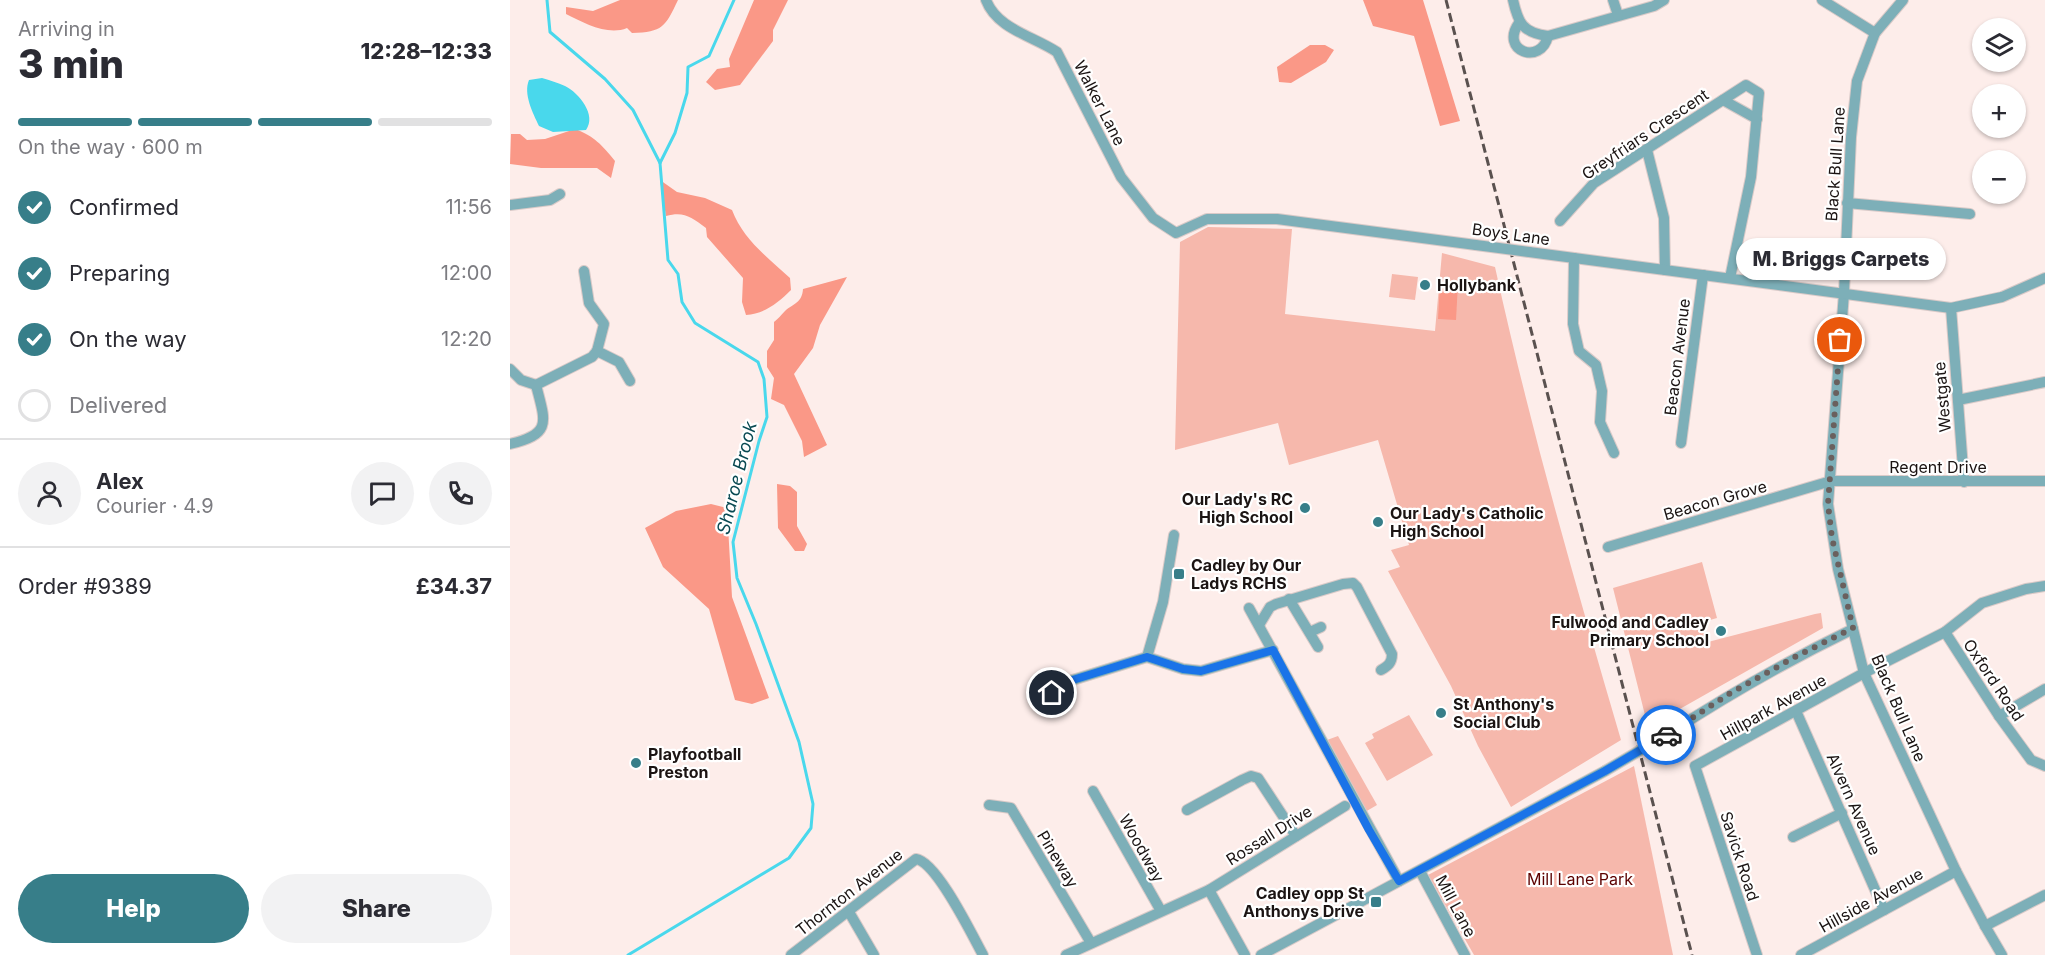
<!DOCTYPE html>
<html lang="en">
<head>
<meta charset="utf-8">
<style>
	body { margin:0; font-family:Inter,sans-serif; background:#f2f2f3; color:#2b2b33; height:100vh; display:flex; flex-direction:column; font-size:22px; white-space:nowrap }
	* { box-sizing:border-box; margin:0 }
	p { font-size:20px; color:#7c7c81 }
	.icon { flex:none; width:33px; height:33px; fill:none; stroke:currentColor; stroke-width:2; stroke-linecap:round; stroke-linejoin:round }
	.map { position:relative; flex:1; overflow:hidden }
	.side { display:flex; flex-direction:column; background:#fff; width:510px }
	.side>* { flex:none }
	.tools { position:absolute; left:1462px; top:18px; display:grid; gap:12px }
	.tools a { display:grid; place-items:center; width:54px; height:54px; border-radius:50%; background:#fff; box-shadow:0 2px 4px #0004; font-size:30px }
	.pin { position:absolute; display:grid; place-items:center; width:51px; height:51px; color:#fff; margin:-26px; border:3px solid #fff; border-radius:50%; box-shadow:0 2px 6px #0007 }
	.courier { position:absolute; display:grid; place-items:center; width:60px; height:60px; margin:-30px; border:4px solid #1a73e8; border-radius:50%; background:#fff; color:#222; box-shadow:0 2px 8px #0007 }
	.bubble { position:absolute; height:42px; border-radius:21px; background:#fff; box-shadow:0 2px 4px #0004; font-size:20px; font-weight:800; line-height:42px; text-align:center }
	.head em { font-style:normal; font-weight:800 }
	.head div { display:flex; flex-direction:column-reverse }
	.head { display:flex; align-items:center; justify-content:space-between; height:102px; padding:0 18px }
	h1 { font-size:39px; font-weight:800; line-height:45px }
	.bar { display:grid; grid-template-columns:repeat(4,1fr); gap:9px 6px; align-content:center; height:72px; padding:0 18px }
	.bar i { height:8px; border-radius:4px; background:#e1e1e2 }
	.bar .current { background:#377e89 }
	.bar p { grid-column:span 4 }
	.line { display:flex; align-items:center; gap:15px; padding:0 18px; border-top:2px solid #e1e1e2 }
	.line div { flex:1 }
	.round { display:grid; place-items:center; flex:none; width:63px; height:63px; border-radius:32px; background:#f2f2f3 }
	ol { padding:0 18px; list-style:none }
	li { display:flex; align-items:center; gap:18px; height:66px }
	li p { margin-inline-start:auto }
	li .icon { padding:6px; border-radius:50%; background:#377e89; color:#fff; stroke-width:4 }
	li:last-child { color:#7c7c81 }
	li i { width:33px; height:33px; border:3px solid #e1e1e2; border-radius:50% }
	.primary-button { display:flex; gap:12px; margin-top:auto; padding:12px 18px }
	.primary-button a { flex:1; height:69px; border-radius:36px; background:#377e89; color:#fff; font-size:24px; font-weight:800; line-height:69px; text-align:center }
	.primary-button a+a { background:#f2f2f3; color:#2b2b33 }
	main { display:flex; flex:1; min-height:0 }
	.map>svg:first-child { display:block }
</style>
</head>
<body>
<main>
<section class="side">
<div class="head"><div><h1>3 min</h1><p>Arriving in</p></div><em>12:28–12:33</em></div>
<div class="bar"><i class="current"></i><i class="current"></i><i class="current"></i><i></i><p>On the way · 600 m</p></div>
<ol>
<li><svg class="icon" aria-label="check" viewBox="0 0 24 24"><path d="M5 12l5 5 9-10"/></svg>Confirmed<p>11:56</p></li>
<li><svg class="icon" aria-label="check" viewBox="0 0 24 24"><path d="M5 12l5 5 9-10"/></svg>Preparing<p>12:00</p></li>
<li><svg class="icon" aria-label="check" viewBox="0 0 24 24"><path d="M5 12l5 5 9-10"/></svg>On the way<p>12:20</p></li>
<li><i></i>Delivered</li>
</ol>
<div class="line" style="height:108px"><a class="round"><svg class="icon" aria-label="person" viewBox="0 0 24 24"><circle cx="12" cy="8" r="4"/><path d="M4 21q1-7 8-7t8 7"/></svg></a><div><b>Alex</b><p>Courier · 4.9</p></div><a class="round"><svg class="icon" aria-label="chat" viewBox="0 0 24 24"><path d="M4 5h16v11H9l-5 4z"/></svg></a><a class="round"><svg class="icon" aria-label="phone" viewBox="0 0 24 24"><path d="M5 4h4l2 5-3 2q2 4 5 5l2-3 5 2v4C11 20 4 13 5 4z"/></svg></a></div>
<div class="line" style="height:78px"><div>Order #9389</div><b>£34.37</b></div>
<div class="primary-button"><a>Help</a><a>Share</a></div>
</section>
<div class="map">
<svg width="1535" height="955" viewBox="0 0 1535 955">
	<rect width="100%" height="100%" fill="#fdedea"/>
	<g fill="#f6b8ac">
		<path d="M698 227 782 229 775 314 925 331 932 253 985 267C1020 427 1065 583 1111 740L1001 807 968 746 941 686 878 571 890 567 881 550 899 545 868 440 779 465 768 423 665 450 670 242Z"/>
		<polygon points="882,274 908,277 905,300 879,297"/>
		<polygon points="1192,562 1207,618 1193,622 1198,642 1305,614 1311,613 1313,628 1138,727 1103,588"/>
		<polygon points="899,715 923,755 877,781 855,743 864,738 862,734"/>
		<polygon points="828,736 867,805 855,812 817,740"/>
		<polygon points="1124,766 1163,955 964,955 918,875"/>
	</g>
	<g fill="#fa9887">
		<path d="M110 0H168C155 27 153 32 122 33L117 28C98 36 74 23 56 14V7L83 11Z"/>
		<polygon points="244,0 278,0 263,30 263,41 230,85 205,90 196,82 207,69 220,67 219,59"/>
		<polygon points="853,0 913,0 950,121 930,126 904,36 863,26"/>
		<polygon points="800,45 815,45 824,50 816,62 781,83 769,82 767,67"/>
		<path d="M65 129C84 136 92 145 105 161L101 178 87 168H31L0 164 1 134H10L17 140 35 139Z"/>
		<path d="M150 180 167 192 195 198 222 210C233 239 257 257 280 278L281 290C268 303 254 314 236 315L232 302 233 278 197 237 196 228C181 217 174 211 156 216Z"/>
		<path d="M337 277 310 325 303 348 284 374 317 445 294 457 292 441 274 405 261 399 264 378 257 367V351L264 340V322C268 319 271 315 275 311 284 303 292 303 293 289Z"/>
		<polygon points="930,282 948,283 946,320 928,319"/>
		<polygon points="267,484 280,486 287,492 287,526 297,544 294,551 285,551 268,528"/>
		<polygon points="201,504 217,508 222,597 259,698 242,704 225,700 199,609 153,567 135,528 166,511"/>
	</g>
	<path fill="#49d8ec" d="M32 78C40 80 48 83 55 86 69 93 87 115 76 130L43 132 29 126C23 113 13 94 19 80Z"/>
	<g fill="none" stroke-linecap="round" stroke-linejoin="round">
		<g stroke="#49d8ec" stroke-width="3">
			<polyline points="37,0 40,32 95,79 123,110 150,163"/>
			<polyline points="118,955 279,858 301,828 303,804 289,742 246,624 227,578 223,542 249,441 257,417 254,379 248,362 185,323 172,302 168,274 158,260 150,163 165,133 177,93 178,67 199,56 224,0"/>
		</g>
		<defs>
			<g id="minor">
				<path d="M476 0C487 29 523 36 547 52L611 177 643 218 666 233 697 219H767L966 245"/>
				<path d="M1003 0C1008 23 1013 33 1038 36L1144 6 1154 0"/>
				<polyline points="1103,0 1108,15"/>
				<polyline points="1312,0 1365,33"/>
				<polyline points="1393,0 1365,33 1347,81 1341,137 1334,293 1318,504 1328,569 1354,673 1446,871 1475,926 1492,955"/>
				<path d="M1009 23C989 51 1031 66 1038 36"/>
				<polyline points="1213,100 1247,119"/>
				<polyline points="1137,150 1154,218 1155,270"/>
				<polyline points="1337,203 1460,214"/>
				<polyline points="0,205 40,200 50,194"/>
				<polyline points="1050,221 1084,183 1236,85 1249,93 1241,177 1220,278"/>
				<polyline points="1019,252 1441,308 1492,297 1535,278"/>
				<polyline points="1064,258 1063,324 1069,351 1086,365 1092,391 1090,422 1104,453"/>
				<polyline points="74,271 79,303 94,324 87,351 109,362 120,381"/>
				<polyline points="1441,308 1454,482"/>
				<polyline points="0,369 11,380 26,385"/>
				<polyline points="1448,400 1535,382"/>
				<polyline points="1171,443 1193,275"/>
				<path d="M0 444C43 434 35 421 26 385L82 357 87 351"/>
				<polyline points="1098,547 1321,481 1535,481"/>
				<polyline points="779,599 808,647"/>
				<polyline points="739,608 889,881"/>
				<path d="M749 625 760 607 766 604 833 584 843 583 847 587 882 654C882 663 878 666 871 670"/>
				<polyline points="800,632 811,627"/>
				<polyline points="1435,632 1489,716 1521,760 1535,766"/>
				<polyline points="637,657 653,602 664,535"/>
				<polyline points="540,687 637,657 673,669 691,671 763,650"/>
				<polyline points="1286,711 1374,910"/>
				<polyline points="1489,716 1535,689"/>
				<path d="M1158 734C1218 695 1279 660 1343 629"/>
				<polyline points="583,791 651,911"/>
				<polyline points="479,805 501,808 581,943"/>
				<polyline points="677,810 732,780 741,776 748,778 786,836"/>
				<polyline points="1283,837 1332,813"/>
				<polyline points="910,871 955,955"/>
				<polyline points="699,890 735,955"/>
				<polyline points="339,912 364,955"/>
				<polyline points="1475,926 1535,895"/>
				<path d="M281 955 406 859C427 862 462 935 473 955"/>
				<polyline points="556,955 699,890 835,806"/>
				<polyline points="751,955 1095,771"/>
				<polyline points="1247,955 1185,766 1354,673 1435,632 1472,603 1516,589 1535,586"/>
				<polyline points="1291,955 1446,871"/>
			</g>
		</defs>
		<use href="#minor" stroke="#d9cac8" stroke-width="12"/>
		<use href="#minor" stroke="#7dafb8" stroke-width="10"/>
		<polyline stroke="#5a514f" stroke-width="3" stroke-dasharray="9 4.5" stroke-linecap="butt" points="936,0 1182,955"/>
		<defs>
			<g id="minor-bridge">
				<polyline points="966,245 1019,252"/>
				<polyline points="1095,771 1158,734"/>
			</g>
		</defs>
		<use href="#minor-bridge" stroke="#d9cac8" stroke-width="12" stroke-linecap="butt"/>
		<use href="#minor-bridge" stroke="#7dafb8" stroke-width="10"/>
	</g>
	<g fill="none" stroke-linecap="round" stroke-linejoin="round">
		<polyline stroke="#6a605e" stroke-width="6" stroke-dasharray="0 10.8" points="1156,735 1219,694 1285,657 1343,628 1322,538 1318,504 1330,340"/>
		<polyline stroke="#1a73e8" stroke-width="8" points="542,693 540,687 637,657 673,669 691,671 763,650 859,830 889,881 1095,771 1156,735"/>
	</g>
	<g fill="#377e89" stroke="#fff" stroke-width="2">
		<circle cx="915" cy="285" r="6"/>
		<circle cx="795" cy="508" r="6"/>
		<circle cx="868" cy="522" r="6"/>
		<rect x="663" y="568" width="12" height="12" rx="3"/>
		<circle cx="1211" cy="631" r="6"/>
		<circle cx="931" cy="713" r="6"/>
		<circle cx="126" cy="763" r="6"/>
		<rect x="860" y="896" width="12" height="12" rx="3"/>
	</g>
	<g text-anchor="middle" stroke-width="4.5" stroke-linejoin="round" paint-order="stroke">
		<g font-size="16" fill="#1b1413" stroke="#fff">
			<text transform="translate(590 103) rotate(63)" y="6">Walker Lane</text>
			<text transform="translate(1135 134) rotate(-34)" y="6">Greyfriars Crescent</text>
			<text transform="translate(1325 164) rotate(-86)" y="6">Black Bull Lane</text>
			<text transform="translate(1001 234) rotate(8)" y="6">Boys Lane</text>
			<text transform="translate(1167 357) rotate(-83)" y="6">Beacon Avenue</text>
			<text transform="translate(1432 397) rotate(-95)" y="6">Westgate</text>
			<text x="1428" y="473">Regent Drive</text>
			<text transform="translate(1205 500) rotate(-16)" y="6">Beacon Grove</text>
			<text transform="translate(1484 680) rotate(56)" y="6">Oxford Road</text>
			<text transform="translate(1263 707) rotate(-29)" y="6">Hillpark Avenue</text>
			<text transform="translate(1389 708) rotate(67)" y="6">Black Bull Lane</text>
			<text transform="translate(1344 804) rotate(66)" y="6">Alvern Avenue</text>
			<text transform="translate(759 835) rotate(-32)" y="6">Rossall Drive</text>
			<text transform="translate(632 848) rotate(61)" y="6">Woodway</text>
			<text transform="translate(1230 856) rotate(72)" y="6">Savick Road</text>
			<text transform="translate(548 859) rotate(59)" y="6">Pineway</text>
			<text transform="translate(339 892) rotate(-38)" y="6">Thornton Avenue</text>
			<text transform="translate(1361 900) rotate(-29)" y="6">Hillside Avenue</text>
			<text transform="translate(946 906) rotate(62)" y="6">Mill Lane</text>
		</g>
		<g font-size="16" font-weight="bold" fill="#1b1413" stroke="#fff" text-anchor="start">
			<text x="927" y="291">Hollybank</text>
			<text x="783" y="505" text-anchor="end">Our Lady's RC<tspan x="783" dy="18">High School</tspan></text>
			<text x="880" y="519">Our Lady's Catholic<tspan x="880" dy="18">High School</tspan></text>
			<text x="681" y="571">Cadley by Our<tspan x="681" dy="18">Ladys RCHS</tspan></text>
			<text x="1199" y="628" text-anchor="end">Fulwood and Cadley<tspan x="1199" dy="18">Primary School</tspan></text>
			<text x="943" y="710">St Anthony's<tspan x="943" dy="18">Social Club</tspan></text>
			<text x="138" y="760">Playfootball<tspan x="138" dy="18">Preston</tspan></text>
			<text x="854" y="899" text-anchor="end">Cadley opp St<tspan x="854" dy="18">Anthonys Drive</tspan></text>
		</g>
		<g font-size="16" fill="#5c0200" stroke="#fff">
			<text x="1070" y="885">Mill Lane Park</text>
		</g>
		<g font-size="18" font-style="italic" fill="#094952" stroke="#fff">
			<text transform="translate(227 478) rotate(-76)" y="6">Sharoe Brook</text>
		</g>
	</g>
</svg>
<div class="tools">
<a><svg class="icon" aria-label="layers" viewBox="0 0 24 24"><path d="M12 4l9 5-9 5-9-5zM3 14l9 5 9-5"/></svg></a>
<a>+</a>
<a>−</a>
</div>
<div class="pin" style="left:1330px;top:340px;background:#ea580c"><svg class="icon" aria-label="bag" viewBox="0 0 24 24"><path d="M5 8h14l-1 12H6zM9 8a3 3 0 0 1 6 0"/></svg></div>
<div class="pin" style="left:542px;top:693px;background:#1f2937"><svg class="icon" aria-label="home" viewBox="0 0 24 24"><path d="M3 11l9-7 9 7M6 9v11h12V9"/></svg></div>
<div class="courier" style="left:1156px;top:735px"><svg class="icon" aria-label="car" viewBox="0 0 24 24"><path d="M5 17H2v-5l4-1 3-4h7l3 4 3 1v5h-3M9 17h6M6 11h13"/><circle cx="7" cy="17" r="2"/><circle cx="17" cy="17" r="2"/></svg></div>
<div class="bubble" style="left:1226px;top:238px;width:210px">M. Briggs Carpets</div>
</div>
</main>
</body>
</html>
